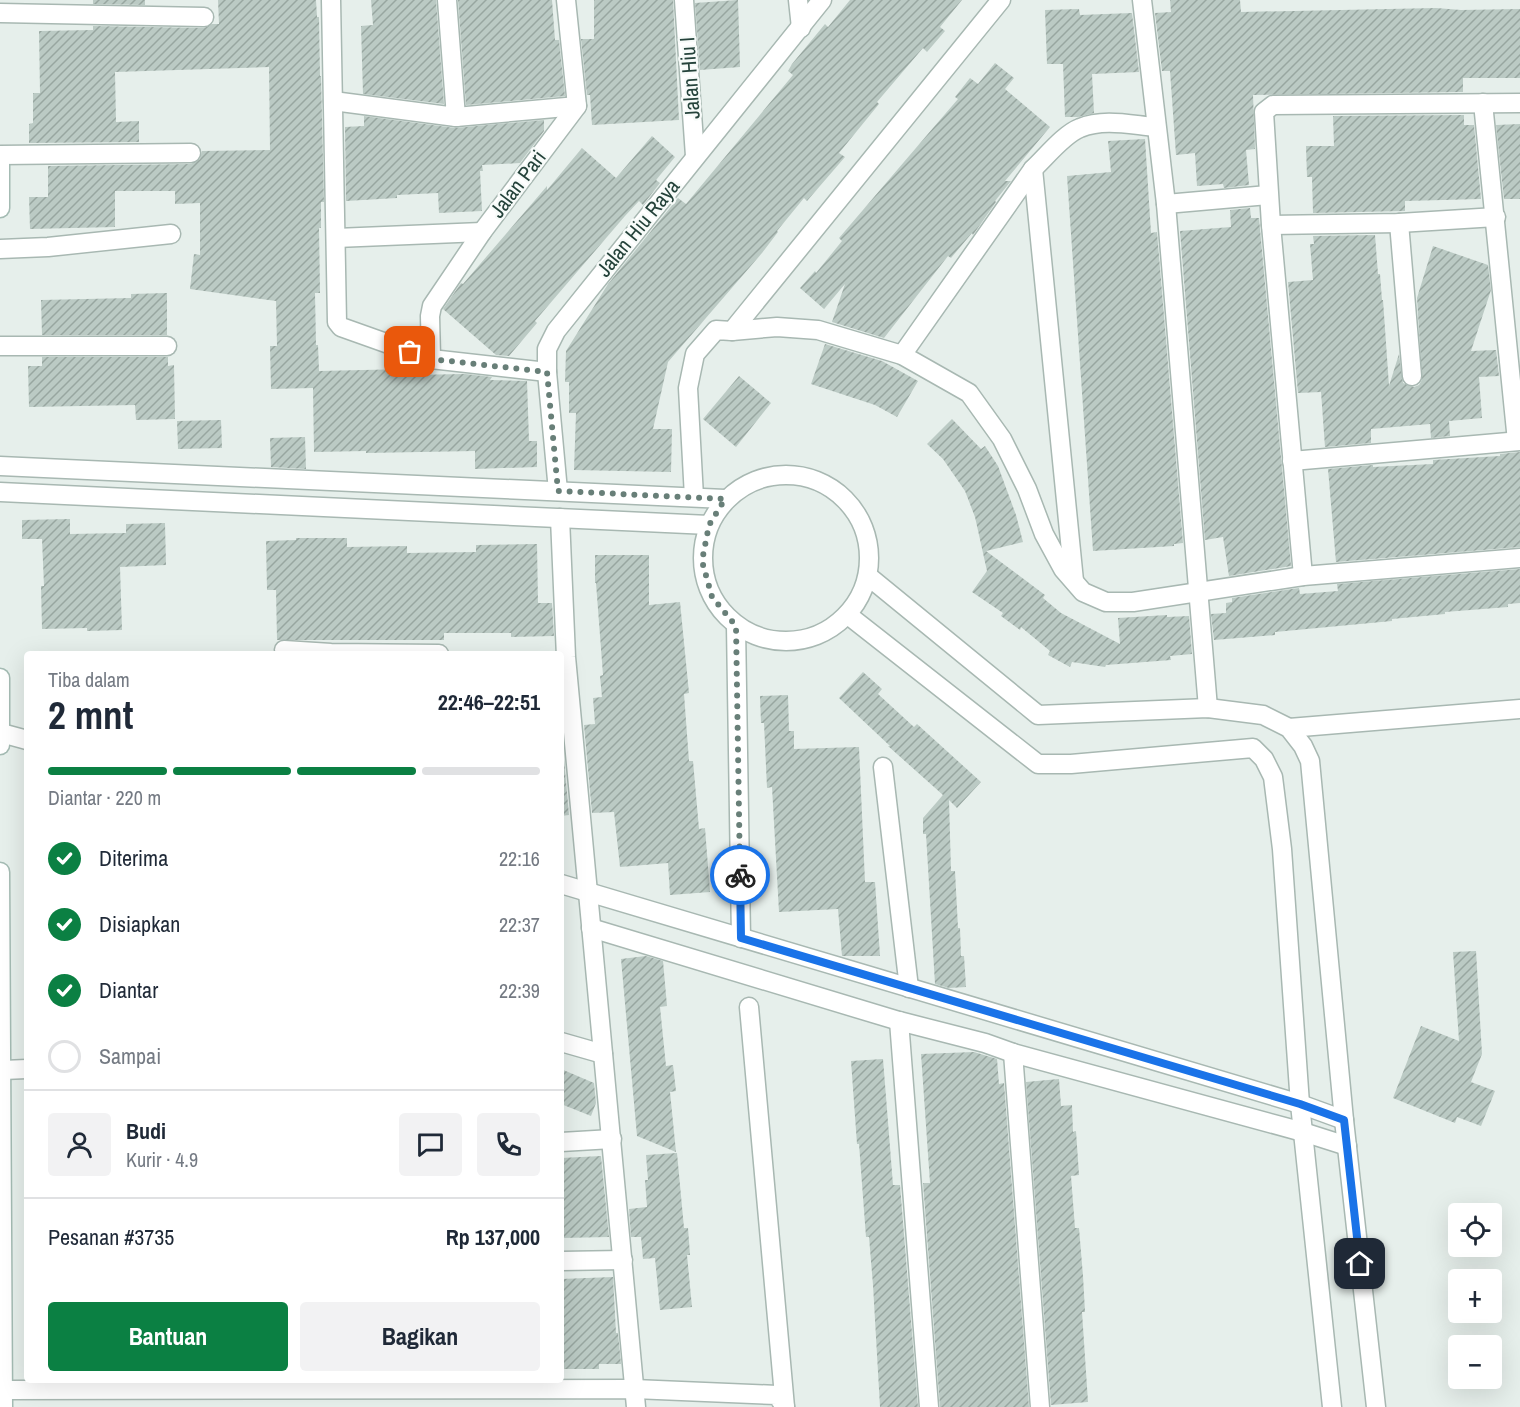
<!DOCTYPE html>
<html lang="id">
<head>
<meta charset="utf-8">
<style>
	body { margin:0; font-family:"Archivo Narrow",sans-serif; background:#f2f2f3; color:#1f2937; height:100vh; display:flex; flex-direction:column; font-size:22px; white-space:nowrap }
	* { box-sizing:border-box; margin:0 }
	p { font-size:20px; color:#747a83 }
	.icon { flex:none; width:33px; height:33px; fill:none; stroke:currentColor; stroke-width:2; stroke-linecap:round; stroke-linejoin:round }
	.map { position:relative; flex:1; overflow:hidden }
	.side { position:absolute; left:24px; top:651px; width:540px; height:732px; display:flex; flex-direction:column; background:#fff; border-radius:6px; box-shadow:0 6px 24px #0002 }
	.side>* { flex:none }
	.tools { position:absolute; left:1448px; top:1203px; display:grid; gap:12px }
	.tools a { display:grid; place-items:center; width:54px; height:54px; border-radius:6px; background:#fff; box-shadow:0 6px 24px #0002; font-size:30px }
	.pin { position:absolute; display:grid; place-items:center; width:51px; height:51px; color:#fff; margin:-26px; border-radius:12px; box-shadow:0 3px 9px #0006 }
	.courier { position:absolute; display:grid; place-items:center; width:60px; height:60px; margin:-30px; border:4px solid #1a73e8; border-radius:50%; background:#fff; color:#222; box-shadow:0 2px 8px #0007 }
	.overview em { font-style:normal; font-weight:700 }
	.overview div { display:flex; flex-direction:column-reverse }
	.overview { display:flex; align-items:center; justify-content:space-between; height:102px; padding:0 24px }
	h1 { font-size:39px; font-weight:700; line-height:45px }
	.bar { display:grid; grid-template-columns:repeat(4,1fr); gap:9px 6px; align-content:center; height:72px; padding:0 24px }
	.bar i { height:8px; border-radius:4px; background:#e0e1e3 }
	.bar .active { background:#0b8043 }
	.bar p { grid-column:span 4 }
	.line { display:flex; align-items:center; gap:15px; padding:0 24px; border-top:2px solid #e0e1e3 }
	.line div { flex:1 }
	.round { display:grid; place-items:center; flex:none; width:63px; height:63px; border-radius:6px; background:#f2f2f3 }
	ol { padding:0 24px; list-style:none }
	li { display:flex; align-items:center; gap:18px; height:66px }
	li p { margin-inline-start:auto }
	li .icon { padding:6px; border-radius:50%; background:#0b8043; color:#fff; stroke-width:4 }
	li:last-child { color:#747a83 }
	li i { width:33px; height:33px; border:3px solid #e0e1e3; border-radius:50% }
	.button { display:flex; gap:12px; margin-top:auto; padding:12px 24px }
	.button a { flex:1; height:69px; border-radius:6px; background:#0b8043; color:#fff; font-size:24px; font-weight:700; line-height:69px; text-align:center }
	.button a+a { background:#f2f2f3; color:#1f2937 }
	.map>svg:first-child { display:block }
</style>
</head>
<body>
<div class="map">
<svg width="1520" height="1407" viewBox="0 0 1520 1407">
	<defs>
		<pattern id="building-hatch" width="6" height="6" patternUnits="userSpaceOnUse" patternTransform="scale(1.5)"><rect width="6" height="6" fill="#bbcac4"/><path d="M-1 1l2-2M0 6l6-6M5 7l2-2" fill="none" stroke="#98a6a0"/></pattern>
	</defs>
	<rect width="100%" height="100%" fill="#e6efeb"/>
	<g fill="url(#building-hatch)">
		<polygon points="93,0 145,0 145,5 93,4"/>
		<polygon points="218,0 316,0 317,17 319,17 320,76 321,76 324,202 321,202 321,228 319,228 320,293 315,293 316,345 318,345 319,371 408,369 408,375 465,374 492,377 490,380 527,381 529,441 537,441 537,467 475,469 475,451 366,453 366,451 314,452 313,388 271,389 270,346 277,346 276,301 190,289 194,254 200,255 200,203 175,204 175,191 115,191 115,227 30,229 29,197 48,197 48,166 191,164 200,159 202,151 270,150 269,67 115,72 116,122 139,121 139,142 29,143 29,124 33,123 33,93 40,93 39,31 93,30 93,26 204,28 212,24 219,24"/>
		<polygon points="371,0 436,0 444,104 363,94 361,26 373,25"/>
		<polygon points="458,0 552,0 555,40 559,40 565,96 466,105"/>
		<polygon points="594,0 673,0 679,120 592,125 590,95 587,95 581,39 594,39"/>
		<polygon points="738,0 740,67 700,70 695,3"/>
		<polygon points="850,0 962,0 940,27 945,31 927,52 923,48 877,102 879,104 839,153 845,157 807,201 804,198 777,231 778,232 762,253 668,362 653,429 672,429 671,472 574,470 576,413 569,413 569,382 565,382 566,351 608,284 678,198 686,204 793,75 788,71 792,64 825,24 828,27"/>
		<polygon points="1170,0 1240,0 1241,12 1436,8 1461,10 1520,9 1520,78 1463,78 1463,92 1253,95 1255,149 1246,150 1249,185 1224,188 1223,184 1197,186 1195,153 1176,155 1170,71 1162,71 1155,13 1171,12"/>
		<polygon points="1079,9 1080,15 1132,13 1139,72 1092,74 1094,113 1078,117 1065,117 1063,64 1047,64 1045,10"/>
		<polygon points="995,63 1014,78 1005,89 1050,127 1005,181 1011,181 995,201 996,202 973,235 972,233 951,258 948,256 884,338 832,322 845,284 824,309 800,288 815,271 816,273 842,241 839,238 933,128 958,99 955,97 970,78 978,84"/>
		<polygon points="1464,115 1464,125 1474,125 1481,199 1405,201 1405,211 1313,213 1312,177 1307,177 1306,146 1334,146 1333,116"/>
		<polygon points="364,116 455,128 544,120 544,131 520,163 482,165 483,171 480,171 482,211 439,213 438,193 397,195 397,198 346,201 345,127 364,126"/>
		<polygon points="1520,124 1520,199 1504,199 1496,125"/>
		<polygon points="652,136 675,157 656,180 660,183 643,205 639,201 625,216 535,321 537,323 509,356 496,355 443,309 461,283 463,284 547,186 547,190 582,148 616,178"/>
		<polygon points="1145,139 1151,233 1157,232 1183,543 1174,544 1174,546 1093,551 1067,176 1111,172 1108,141"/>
		<polygon points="1250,208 1251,218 1259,218 1291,566 1229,576 1223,537 1205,540 1180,231 1231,227 1230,210"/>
		<polygon points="1375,235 1378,274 1380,274 1382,300 1383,300 1389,386 1399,354 1403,383 1414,387 1419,385 1422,380 1417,298 1433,246 1488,265 1491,290 1471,351 1496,350 1499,376 1479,377 1482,418 1449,421 1450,436 1431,438 1430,424 1371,429 1371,443 1325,447 1321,392 1298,393 1288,282 1313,280 1310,244 1314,244 1313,236"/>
		<polygon points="167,293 167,335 42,335 41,300 131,298 131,294"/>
		<polygon points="825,344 882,361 918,381 897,417 875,405 811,384"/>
		<polygon points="42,357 168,357 168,366 174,365 175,419 136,420 135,405 29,407 28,366 42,366"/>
		<polygon points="739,376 771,403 736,447 703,419"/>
		<polygon points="952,419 981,449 985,446 998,466 1016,515 1023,542 986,551 1045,595 1043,598 1061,613 1120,644 1118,618 1167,615 1167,617 1189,616 1192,654 1170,656 1171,660 1106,665 1105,667 1072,662 1070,667 1048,655 1050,651 1021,627 1020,630 1001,616 1003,613 972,592 987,571 975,517 965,491 943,459 927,444"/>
		<polygon points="221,420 222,448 178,449 177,421"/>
		<polygon points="305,437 306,469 271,467 270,438"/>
		<polygon points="1520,452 1520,547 1336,562 1328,469 1373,465 1373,467 1433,464 1433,460 1500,456 1500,454"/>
		<polygon points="70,519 70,534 126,533 126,524 165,523 166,565 120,567 122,630 87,631 87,628 42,629 41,586 44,586 42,539 22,539 22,520"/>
		<polygon points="296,538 347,538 347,547 407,546 407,553 476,552 476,545 537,544 538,603 552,603 554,636 511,637 511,633 444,633 444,640 277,640 276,590 267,590 266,541 296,540"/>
		<polygon points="595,555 649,555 649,605 680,602 689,693 684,694 689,761 693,761 699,829 705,828 710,892 670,895 668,863 620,867 614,812 592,813 584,725 595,724 593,698 602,697 600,676 603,675 596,583 595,583"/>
		<polygon points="1520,569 1520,603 1508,604 1508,607 1445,612 1445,614 1392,619 1392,621 1275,632 1275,635 1214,640 1211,614 1226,613 1226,603 1232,602 1232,598 1299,588 1300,594 1338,591 1337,584"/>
		<polygon points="863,672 882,689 878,694 914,727 917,724 981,782 957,808 949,800 951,871 955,871 958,928 960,928 961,956 964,956 966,987 949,988 935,984 926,834 923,834 923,818 943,795 888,746 890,746 839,698"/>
		<polygon points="788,695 789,731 794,731 794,749 859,747 865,882 875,882 880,956 842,956 838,909 779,912 772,787 767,788 764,723 761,723 760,696"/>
		<polygon points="561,727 569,815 561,816"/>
		<polygon points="1476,951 1482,1054 1471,1082 1495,1091 1481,1126 1457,1117 1455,1123 1393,1098 1421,1026 1459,1041 1453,952"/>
		<polygon points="646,956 663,961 667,1006 660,1007 666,1066 673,1065 676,1091 670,1092 676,1152 637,1136 621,959"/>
		<polygon points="974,1052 997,1059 999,1084 1004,1083 1029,1407 940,1407 923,1183 930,1183 921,1054"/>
		<polygon points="883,1059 893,1185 900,1185 918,1407 880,1407 873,1285 869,1237 866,1237 859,1144 857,1144 851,1061"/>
		<polygon points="561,1069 594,1083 596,1103 591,1116 561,1104"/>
		<polygon points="1059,1079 1061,1106 1072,1105 1073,1132 1076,1131 1079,1175 1071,1176 1075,1228 1079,1228 1083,1276 1085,1312 1082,1312 1088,1402 1051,1405 1026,1082"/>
		<polygon points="677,1153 684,1228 688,1228 690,1255 687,1255 692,1307 660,1310 655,1258 643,1259 641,1237 631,1237 629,1209 647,1207 645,1180 648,1180 646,1155"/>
		<polygon points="601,1156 609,1237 561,1238 561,1158"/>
		<polygon points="613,1277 616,1333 618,1333 621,1364 599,1364 599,1369 561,1369 561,1279"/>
	</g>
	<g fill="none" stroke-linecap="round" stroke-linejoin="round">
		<defs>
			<g id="street">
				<polyline points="331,0 337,322 341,327 431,359 547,372"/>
				<polyline points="684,0 695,156"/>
				<polyline points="798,0 801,28"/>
				<polyline points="1142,0 1166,204 1208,708"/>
				<polyline points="0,13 204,17"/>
				<polyline points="333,101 456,117 447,0"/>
				<polyline points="1483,103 1517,441"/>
				<polyline points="456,117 577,106"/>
				<polyline points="0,155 191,153"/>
				<polyline points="1033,169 1074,581"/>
				<polyline points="1166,204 1268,195"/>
				<polyline points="1399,223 1412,376"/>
				<polyline points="1271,225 1399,223 1496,217"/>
				<polyline points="336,238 482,232"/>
				<polyline points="0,249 48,247 171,234"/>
				<polyline points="732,331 777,327 818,330 902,355 969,393 1002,439 1027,489 1044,534 1063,569 1083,592 1106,602 1133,602 1303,576 1520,558"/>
				<polyline points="0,346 167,346"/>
				<path d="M902 355 1033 169C1046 157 1064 134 1080 128 1104 118 1131 125 1156 127"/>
				<polyline points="431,359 430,316 432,306 482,232 577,106 566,0"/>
				<polyline points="1292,461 1520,441"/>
				<polyline points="0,466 725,499"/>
				<circle cx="786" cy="558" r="83"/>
				<polyline points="558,491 547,372 547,349 556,331 822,0"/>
				<polyline points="0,492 709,525"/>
				<polyline points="694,497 688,388 695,354 716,330 732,331 1001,0"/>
				<polyline points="560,518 566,657 636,1407"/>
				<polyline points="868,576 1038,715 1208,708 1263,715 1289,728 1303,746 1310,761 1344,1120 1376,1407"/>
				<polyline points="1303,576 1271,225 1264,112 1273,105 1520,103"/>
				<polyline points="848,615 1038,764 1071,764 1253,748 1264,759 1273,777 1282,849 1300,1104 1332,1407"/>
				<polyline points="736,626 741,938"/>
				<polyline points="284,650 331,653 439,654"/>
				<polyline points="1289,728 1520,709"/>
				<polyline points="1,733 27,740"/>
				<polyline points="883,767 909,988"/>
				<polyline points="561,884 1300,1104 1344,1120"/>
				<polyline points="591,928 899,1021 985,1043 1013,1053 1303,1132 1347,1146"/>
				<polyline points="749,1007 785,1407"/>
				<polyline points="899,1021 929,1407"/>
				<polyline points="561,1042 603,1054"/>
				<polyline points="1013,1053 1040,1407"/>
				<polyline points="3,1070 27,1069"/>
				<polyline points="561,1142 612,1139"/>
				<polyline points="561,1261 623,1260"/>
				<polyline points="3,1390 634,1389 777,1395 785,1407"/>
			</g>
			<g id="secondary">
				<polyline points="0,163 0,208"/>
				<polyline points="0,678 0,745"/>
				<polyline points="0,872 3,1407"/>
			</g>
		</defs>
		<use href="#street" stroke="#a8b8b2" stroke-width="21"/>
		<use href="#secondary" stroke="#a4bbb3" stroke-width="21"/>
		<use href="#street" stroke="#fff" stroke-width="18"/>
		<use href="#secondary" stroke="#fff" stroke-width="18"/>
	</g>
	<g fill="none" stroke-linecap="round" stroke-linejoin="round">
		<polyline stroke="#687f78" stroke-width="6" stroke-dasharray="0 10.8" points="410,352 431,359 547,372 558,491 725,499 709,525 702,561 712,597 736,626 740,875"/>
		<polyline stroke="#1a73e8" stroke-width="8" points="740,875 741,938 1300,1104 1344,1120 1360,1264"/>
	</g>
	<g text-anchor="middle" stroke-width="4.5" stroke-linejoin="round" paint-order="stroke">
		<g font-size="21" fill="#24423a" stroke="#f7fbf9">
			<text transform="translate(690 78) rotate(-94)" y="7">Jalan Hiu I</text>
			<text transform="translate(518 184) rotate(-53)" y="7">Jalan Pari</text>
			<text transform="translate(638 228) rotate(-51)" y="7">Jalan Hiu Raya</text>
		</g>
	</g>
</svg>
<div class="tools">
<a><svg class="icon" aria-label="locate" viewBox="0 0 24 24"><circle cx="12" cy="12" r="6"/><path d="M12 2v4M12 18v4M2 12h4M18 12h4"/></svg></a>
<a>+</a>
<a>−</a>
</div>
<div class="pin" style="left:410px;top:352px;background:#ea580c"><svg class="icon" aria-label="bag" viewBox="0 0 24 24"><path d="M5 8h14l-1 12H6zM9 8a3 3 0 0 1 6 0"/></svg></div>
<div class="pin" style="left:1360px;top:1264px;background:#1f2937"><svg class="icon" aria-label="home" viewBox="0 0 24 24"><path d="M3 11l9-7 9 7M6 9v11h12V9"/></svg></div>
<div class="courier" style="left:740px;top:875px"><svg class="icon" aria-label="bike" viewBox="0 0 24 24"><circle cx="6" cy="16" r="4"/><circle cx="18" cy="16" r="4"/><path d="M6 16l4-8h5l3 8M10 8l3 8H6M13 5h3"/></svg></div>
<section class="side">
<div class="overview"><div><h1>2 mnt</h1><p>Tiba dalam</p></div><em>22:46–22:51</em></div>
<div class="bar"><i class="active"></i><i class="active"></i><i class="active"></i><i></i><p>Diantar · 220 m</p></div>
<ol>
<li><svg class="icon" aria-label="check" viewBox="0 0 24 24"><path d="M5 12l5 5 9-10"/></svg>Diterima<p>22:16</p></li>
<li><svg class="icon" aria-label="check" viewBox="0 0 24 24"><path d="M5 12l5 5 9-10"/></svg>Disiapkan<p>22:37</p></li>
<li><svg class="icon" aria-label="check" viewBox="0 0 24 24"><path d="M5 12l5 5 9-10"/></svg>Diantar<p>22:39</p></li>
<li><i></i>Sampai</li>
</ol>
<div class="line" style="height:108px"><a class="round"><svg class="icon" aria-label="person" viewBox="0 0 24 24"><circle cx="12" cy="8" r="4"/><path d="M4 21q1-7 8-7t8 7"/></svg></a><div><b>Budi</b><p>Kurir · 4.9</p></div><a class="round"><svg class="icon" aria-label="chat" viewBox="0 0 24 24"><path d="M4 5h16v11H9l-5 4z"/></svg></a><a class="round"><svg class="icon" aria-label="phone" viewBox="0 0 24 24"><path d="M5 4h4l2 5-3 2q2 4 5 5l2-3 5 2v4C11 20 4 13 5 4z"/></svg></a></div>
<div class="line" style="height:78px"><div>Pesanan #3735</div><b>Rp 137,000</b></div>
<div class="button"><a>Bantuan</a><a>Bagikan</a></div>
</section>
</div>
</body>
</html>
